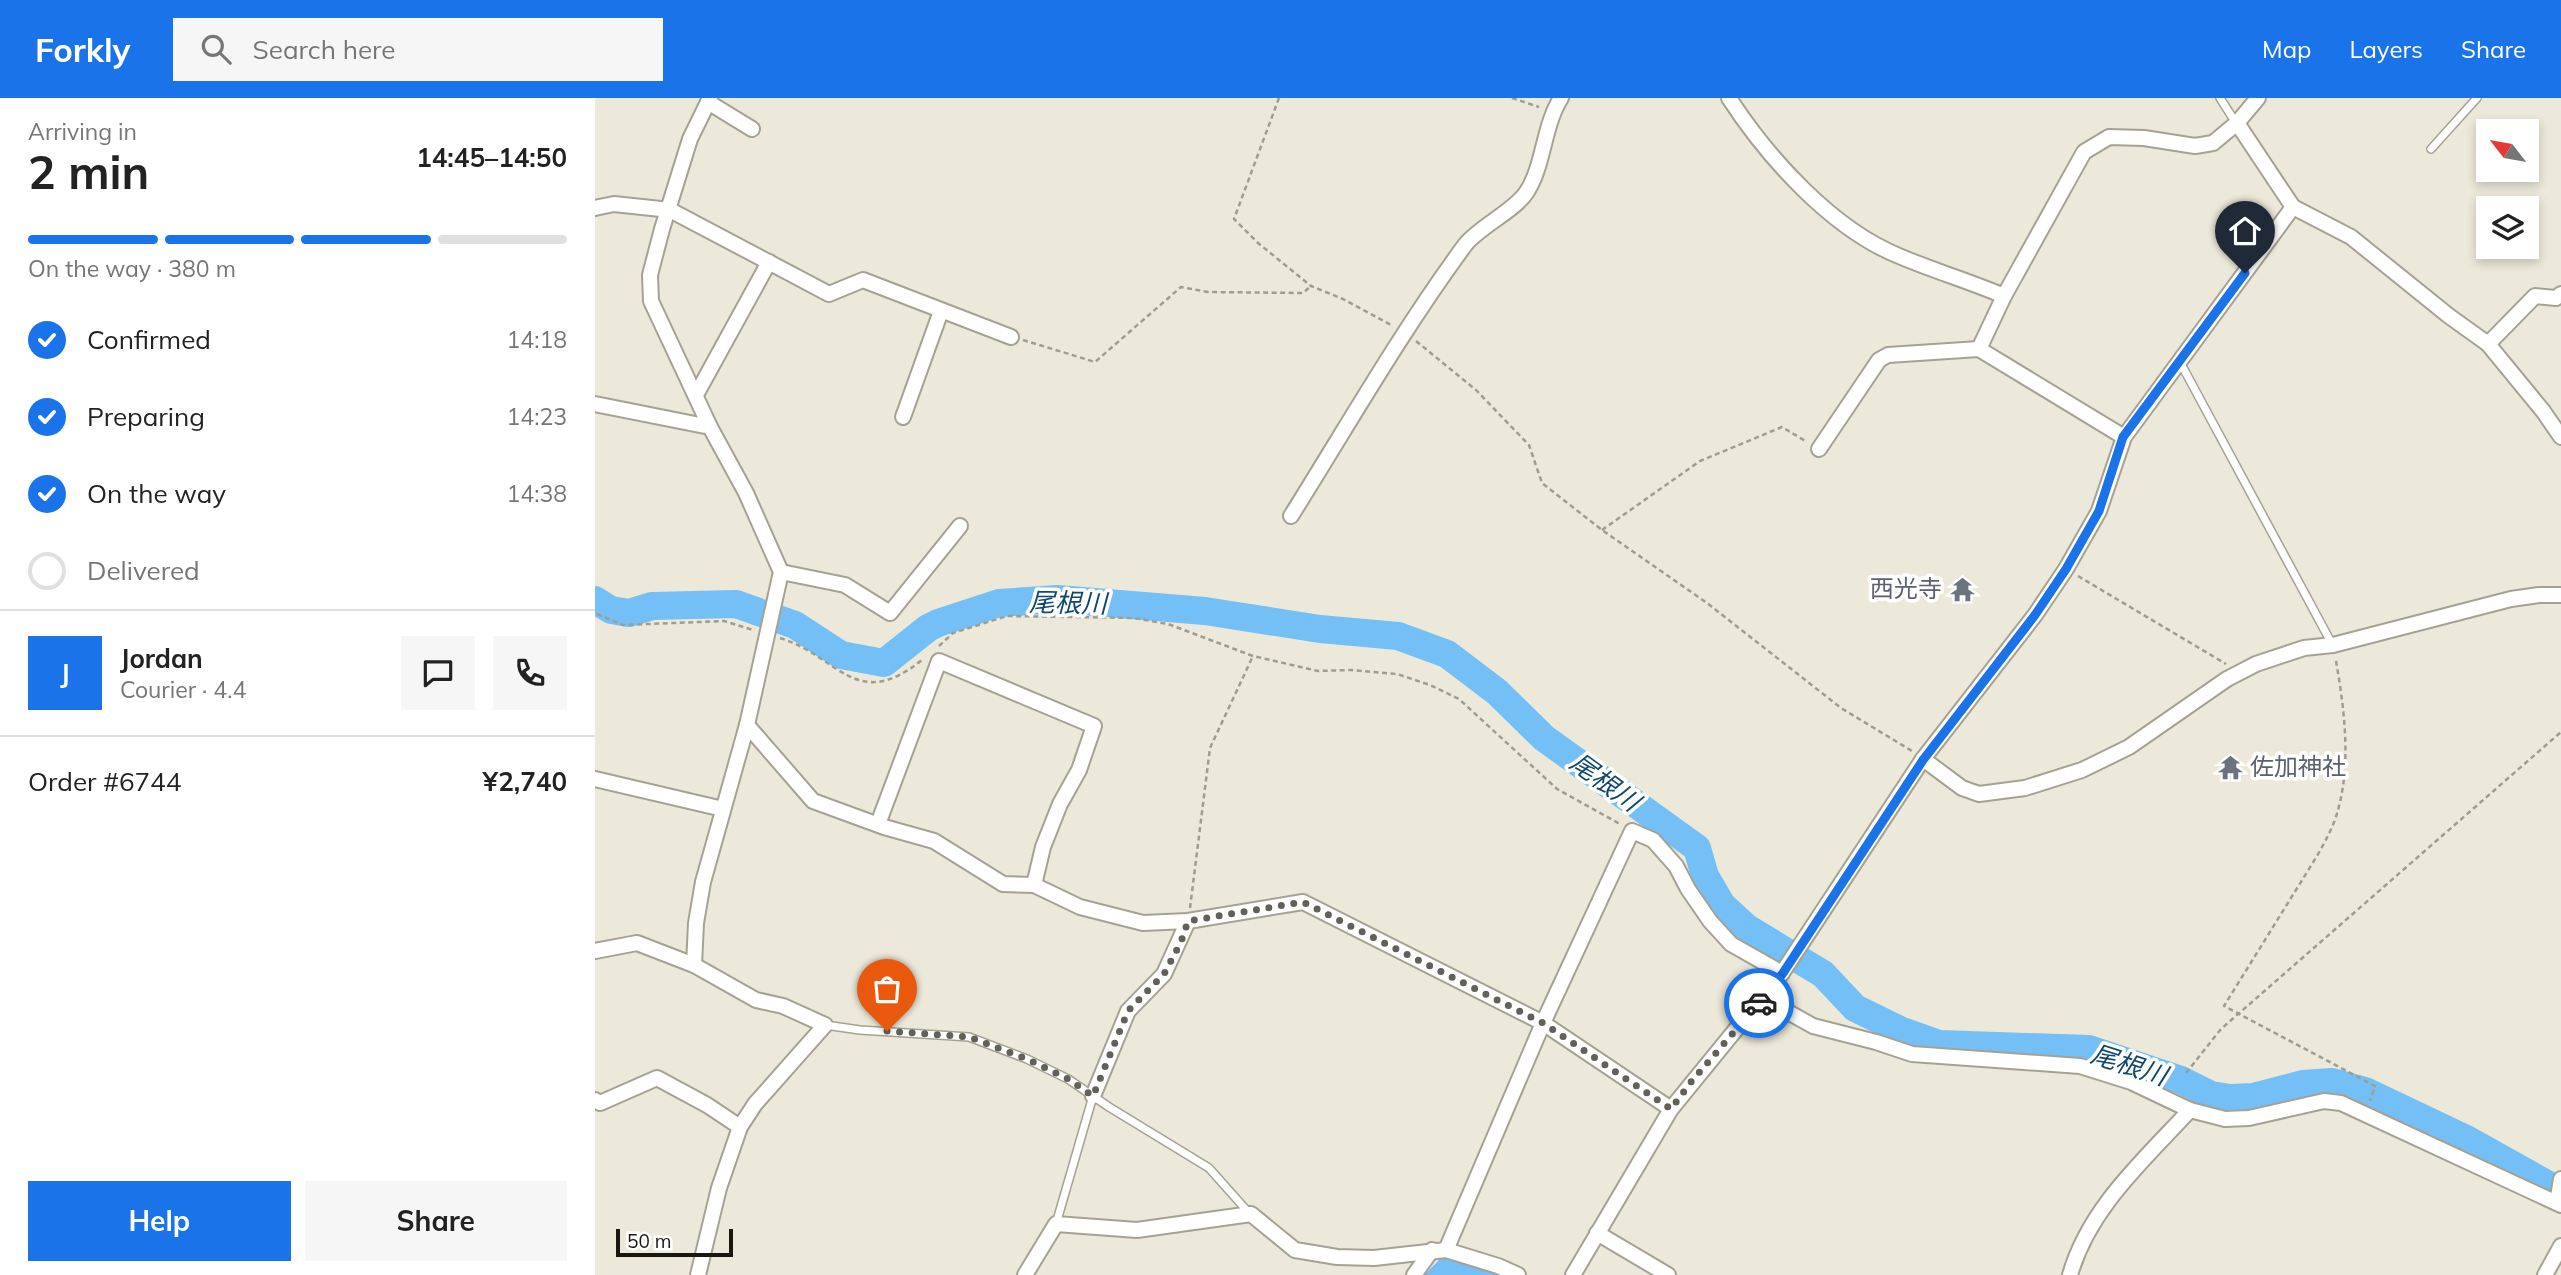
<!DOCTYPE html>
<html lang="en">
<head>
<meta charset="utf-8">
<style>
	body { margin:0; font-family:Mulish,"Noto Sans JP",sans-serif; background:#f6f6f6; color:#222; height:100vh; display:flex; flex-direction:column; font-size:26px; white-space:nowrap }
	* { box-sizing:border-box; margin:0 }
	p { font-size:23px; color:#767676 }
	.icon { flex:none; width:38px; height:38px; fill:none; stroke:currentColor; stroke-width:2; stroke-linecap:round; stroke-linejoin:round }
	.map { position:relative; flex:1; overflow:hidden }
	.side { display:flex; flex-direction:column; background:#fff; width:595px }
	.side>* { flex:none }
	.needle { width:46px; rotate:301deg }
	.fabs { position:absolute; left:1881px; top:21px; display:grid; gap:14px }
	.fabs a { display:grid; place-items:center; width:63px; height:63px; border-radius:0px; background:#fff; box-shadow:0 4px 10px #0003; font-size:35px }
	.scale { position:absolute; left:21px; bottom:18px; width:117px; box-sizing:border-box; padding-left:7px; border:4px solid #181712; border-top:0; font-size:19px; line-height:24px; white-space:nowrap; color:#181712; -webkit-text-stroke:5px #fff; paint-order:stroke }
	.pin { position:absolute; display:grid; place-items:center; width:60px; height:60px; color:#fff; margin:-72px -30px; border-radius:50% 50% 50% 0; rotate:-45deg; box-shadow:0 0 7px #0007 }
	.pin .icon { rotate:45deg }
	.courier { position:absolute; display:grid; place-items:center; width:70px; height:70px; margin:-35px; border:5px solid #1a73e8; border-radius:50%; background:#fff; color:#222; box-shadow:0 2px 9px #0007 }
	.headline em { font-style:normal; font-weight:700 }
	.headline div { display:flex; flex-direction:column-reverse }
	.headline { display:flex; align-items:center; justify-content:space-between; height:119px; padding:0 28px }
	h1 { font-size:46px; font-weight:700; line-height:52px }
	.bar { display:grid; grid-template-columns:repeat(4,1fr); gap:10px 7px; align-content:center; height:84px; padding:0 28px }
	.bar i { height:9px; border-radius:5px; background:#e0e0e0 }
	.bar .current { background:#1a73e8 }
	.bar p { grid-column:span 4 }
	.line { display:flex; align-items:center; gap:18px; padding:0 28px; border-top:2px solid #e0e0e0 }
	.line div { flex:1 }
	.round { display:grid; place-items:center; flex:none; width:74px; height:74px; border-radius:0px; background:#f6f6f6 }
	ol { padding:0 28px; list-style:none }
	li { display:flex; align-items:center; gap:21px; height:77px }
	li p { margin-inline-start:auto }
	li .icon { padding:7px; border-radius:50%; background:#1a73e8; color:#fff; stroke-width:4 }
	li:last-child { color:#767676 }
	li i { width:38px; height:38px; border:4px solid #e0e0e0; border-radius:50% }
	.button { display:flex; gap:14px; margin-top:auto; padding:14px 28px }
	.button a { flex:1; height:80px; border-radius:0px; background:#1a73e8; color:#fff; font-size:28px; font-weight:700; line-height:80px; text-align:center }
	.button a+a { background:#f6f6f6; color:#222 }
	header { display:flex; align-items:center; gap:42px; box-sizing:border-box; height:98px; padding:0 35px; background:#1a73e8; color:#fff }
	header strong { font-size:33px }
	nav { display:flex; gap:38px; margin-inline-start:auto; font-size:24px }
	.search { width:490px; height:63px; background:#f6f6f6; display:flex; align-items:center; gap:18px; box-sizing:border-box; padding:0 24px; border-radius:0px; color:#767676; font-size:26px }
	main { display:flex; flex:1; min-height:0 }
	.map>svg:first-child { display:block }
</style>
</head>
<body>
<header>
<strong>Forkly</strong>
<div class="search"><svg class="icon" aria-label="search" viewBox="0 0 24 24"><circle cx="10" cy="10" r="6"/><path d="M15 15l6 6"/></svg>Search here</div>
<nav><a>Map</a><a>Layers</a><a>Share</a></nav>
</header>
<main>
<section class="side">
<div class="headline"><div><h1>2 min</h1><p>Arriving in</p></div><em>14:45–14:50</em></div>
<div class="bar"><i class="current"></i><i class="current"></i><i class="current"></i><i></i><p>On the way · 380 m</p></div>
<ol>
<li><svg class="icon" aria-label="check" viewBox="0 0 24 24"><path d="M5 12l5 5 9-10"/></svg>Confirmed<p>14:18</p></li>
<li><svg class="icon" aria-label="check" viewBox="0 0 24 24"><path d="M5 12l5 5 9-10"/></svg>Preparing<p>14:23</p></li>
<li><svg class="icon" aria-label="check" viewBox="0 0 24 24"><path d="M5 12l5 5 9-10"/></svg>On the way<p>14:38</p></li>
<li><i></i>Delivered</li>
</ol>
<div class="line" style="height:126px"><b class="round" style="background:#1a73e8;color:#fff">J</b><div><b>Jordan</b><p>Courier · 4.4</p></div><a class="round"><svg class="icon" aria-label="chat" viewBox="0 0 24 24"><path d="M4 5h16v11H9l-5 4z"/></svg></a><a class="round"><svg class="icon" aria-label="phone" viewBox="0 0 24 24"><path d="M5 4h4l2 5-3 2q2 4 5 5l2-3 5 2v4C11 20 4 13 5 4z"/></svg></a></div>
<div class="line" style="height:91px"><div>Order #6744</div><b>¥2,740</b></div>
<div class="button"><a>Help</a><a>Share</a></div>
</section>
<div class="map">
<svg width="1966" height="1177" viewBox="0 0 1966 1177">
	<rect width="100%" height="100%" fill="#ece9da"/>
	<polygon fill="#74bff6" points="845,1161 862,1161 908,1177 829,1177"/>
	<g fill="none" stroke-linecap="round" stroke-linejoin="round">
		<polyline stroke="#74bff6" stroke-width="28" points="0,502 16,512 34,515 57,508 141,506 200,527 246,557 289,565 333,530 343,525 404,505 463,501 610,513 725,531 803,538 852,556 902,594 949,640 1102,750 1110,778 1127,807 1152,830 1228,876 1260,910 1307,933 1344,946 1494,951 1586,982 1616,997 1635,1000 1658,999 1708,986 1737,984 1770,993 1873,1042 1966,1094"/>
		<defs>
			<g id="service">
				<polyline points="1625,0 1641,25"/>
				<polyline points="1836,51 1882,0"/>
				<polyline points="1585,264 1737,546"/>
				<polyline points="230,927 265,932 374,939 432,961 473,981 514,1009 614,1070 654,1115"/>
				<polyline points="461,1126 498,998"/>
			</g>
			<g id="minor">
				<path d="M1134 0C1173 60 1237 131 1304 158 1339 173 1374 183 1409 198"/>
				<polyline points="113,4 157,31"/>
				<polyline points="1642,25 1698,109 1756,139 1854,218 1893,246 1948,313 1966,339"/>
				<polyline points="0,110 19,106 75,112 234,196 268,182 416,239"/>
				<polyline points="1893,246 1940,198 1961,200 1966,196"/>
				<polyline points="101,297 174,164"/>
				<polyline points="0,306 115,329"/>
				<polyline points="308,319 346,213"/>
				<polyline points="1529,339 1384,251 1409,198 1489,54 1514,39 1549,40 1600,48 1618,45 1642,25 1663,0"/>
				<polyline points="1224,351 1284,262 1293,257 1384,251"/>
				<path d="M696 418C753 327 806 234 870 147 884 129 919 113 931 95 949 69 948 28 966 0"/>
				<polyline points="186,474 250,487 295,515 365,428"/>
				<polyline points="152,627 218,703 289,729 339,743 408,786 439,787 485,809 548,825 593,823 708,804 948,925 1076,1011"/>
				<polyline points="1328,661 1367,690 1384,696 1430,690 1487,672 1534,649 1632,581 1661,566 1709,550 1738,547 1916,501 1944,497 1966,497"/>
				<polyline points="0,681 128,711"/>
				<polyline points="283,726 344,563 499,628 484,672 465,706 448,749 439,787"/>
				<polyline points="0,853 42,845 99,867 161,902 188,908 230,927 160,1006 145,1029 124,1090 103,1177"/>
				<polyline points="99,867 101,825 108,784 152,627 186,474 151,395 115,329 56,203 55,177 67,131 95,41 115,0"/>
				<polyline points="1168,900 1218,928 1281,944 1317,956 1485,968 1536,984 1595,1012 1630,1021 1654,1020 1729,1003 1746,1005 1966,1107"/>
				<polyline points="498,998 533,913 569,876 593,823"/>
				<polyline points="0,1002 5,1005 62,980 112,1007 145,1029"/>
				<polyline points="1962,1105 1966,1081"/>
				<polyline points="1002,1135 1073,1177"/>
				<polyline points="851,1152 948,925 1037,733 1058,742 1081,768 1093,791 1115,823 1136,846 1187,875"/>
				<polyline points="430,1177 461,1126 542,1132 656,1116 700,1152 742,1159 779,1160 851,1152 903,1168 923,1177"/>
				<polyline points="819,1177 837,1152"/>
				<polyline points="978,1177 1076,1011 1187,875 1328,661 1440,517 1471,471 1504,413 1529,339 1698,109"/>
				<path d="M1475 1177C1494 1110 1549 1062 1595 1012"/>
				<polyline points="1950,1177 1966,1148"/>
			</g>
		</defs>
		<use href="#service" stroke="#a5a294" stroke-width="10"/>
		<use href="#minor" stroke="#a5a294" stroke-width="18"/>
		<g stroke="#9f9d92" stroke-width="2.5" stroke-dasharray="5 3.5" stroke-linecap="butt">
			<polyline points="684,0 639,121 663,145 716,188 748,201 798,228"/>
			<polyline points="917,0 944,9"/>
			<polyline points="428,242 500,264 586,189 613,194 708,195 716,188"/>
			<polyline points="821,243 881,292 934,347 947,385 1007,432 1112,505 1246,610 1317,653"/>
			<polyline points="1007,432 1105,363 1187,329 1212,344"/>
			<polyline points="1483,478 1631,566"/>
			<polyline points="2,516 28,527 129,523 158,532"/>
			<path d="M185 540C244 558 261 616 328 561"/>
			<polyline points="344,548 358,535 412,518 539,520 573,526 658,558 723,573 756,572 802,576 835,587 864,601 962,691 1025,726"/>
			<path d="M1741 563C1749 609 1756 662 1744 708 1740 726 1731 742 1722 758L1629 908 1780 988 1775 1003"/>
			<polyline points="595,810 615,650 658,558"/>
			<polyline points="1591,975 1626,931 1966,634"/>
		</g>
		<use href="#service" stroke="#fff" stroke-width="7"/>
		<use href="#minor" stroke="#fff" stroke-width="14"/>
	</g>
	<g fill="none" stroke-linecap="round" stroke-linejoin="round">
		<polyline stroke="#626058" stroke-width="7" stroke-dasharray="0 12.6" points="292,933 374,939 432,961 473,981 498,998 533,913 569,876 586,844 593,823 708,804 948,925 1076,1011 1096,984 1164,905"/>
		<polyline stroke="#1a73e8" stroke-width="9" points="1164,905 1188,875 1328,662 1440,517 1471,471 1504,413 1528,339 1650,175"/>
	</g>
	<defs>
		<symbol id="temple-bare" viewBox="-9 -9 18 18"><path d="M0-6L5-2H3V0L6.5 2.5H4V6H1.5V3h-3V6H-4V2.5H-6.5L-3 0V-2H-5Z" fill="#6b7280" stroke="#fff" stroke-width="2.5" paint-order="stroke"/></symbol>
	</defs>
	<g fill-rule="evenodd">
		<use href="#temple-bare" x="1350" y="474" width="35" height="35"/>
		<use href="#temple-bare" x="1618" y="652" width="35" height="35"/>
	</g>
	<g text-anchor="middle" stroke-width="7" stroke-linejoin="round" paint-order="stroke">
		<g font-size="24" fill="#5b616d" stroke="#fff" text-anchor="end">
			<text x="1347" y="499">西光寺</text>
			<text x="1655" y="677" text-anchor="start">佐加神社</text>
		</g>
		<g font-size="26" font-style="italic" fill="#0f496d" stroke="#fff">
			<text transform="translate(473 505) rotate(1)" y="9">尾根川</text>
			<text transform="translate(1010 684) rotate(36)" y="9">尾根川</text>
			<text transform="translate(1534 967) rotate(18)" y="9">尾根川</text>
		</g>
	</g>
</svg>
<div class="fabs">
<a><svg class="needle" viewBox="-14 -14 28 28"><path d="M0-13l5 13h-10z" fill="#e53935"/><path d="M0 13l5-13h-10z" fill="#767676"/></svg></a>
<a><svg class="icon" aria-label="layers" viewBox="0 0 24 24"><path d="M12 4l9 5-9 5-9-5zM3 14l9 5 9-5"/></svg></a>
</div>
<div class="scale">50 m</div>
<div class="pin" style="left:292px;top:933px;background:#ea580c"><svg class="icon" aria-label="bag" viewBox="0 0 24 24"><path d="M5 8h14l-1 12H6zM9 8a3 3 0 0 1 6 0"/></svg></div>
<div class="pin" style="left:1650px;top:175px;background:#1f2937"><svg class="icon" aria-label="home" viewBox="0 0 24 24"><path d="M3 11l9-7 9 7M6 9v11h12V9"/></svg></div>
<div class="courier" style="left:1164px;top:905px"><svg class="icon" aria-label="car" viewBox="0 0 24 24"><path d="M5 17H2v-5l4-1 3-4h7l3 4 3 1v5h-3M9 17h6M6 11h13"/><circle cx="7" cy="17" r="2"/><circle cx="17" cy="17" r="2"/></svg></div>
</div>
</main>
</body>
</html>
